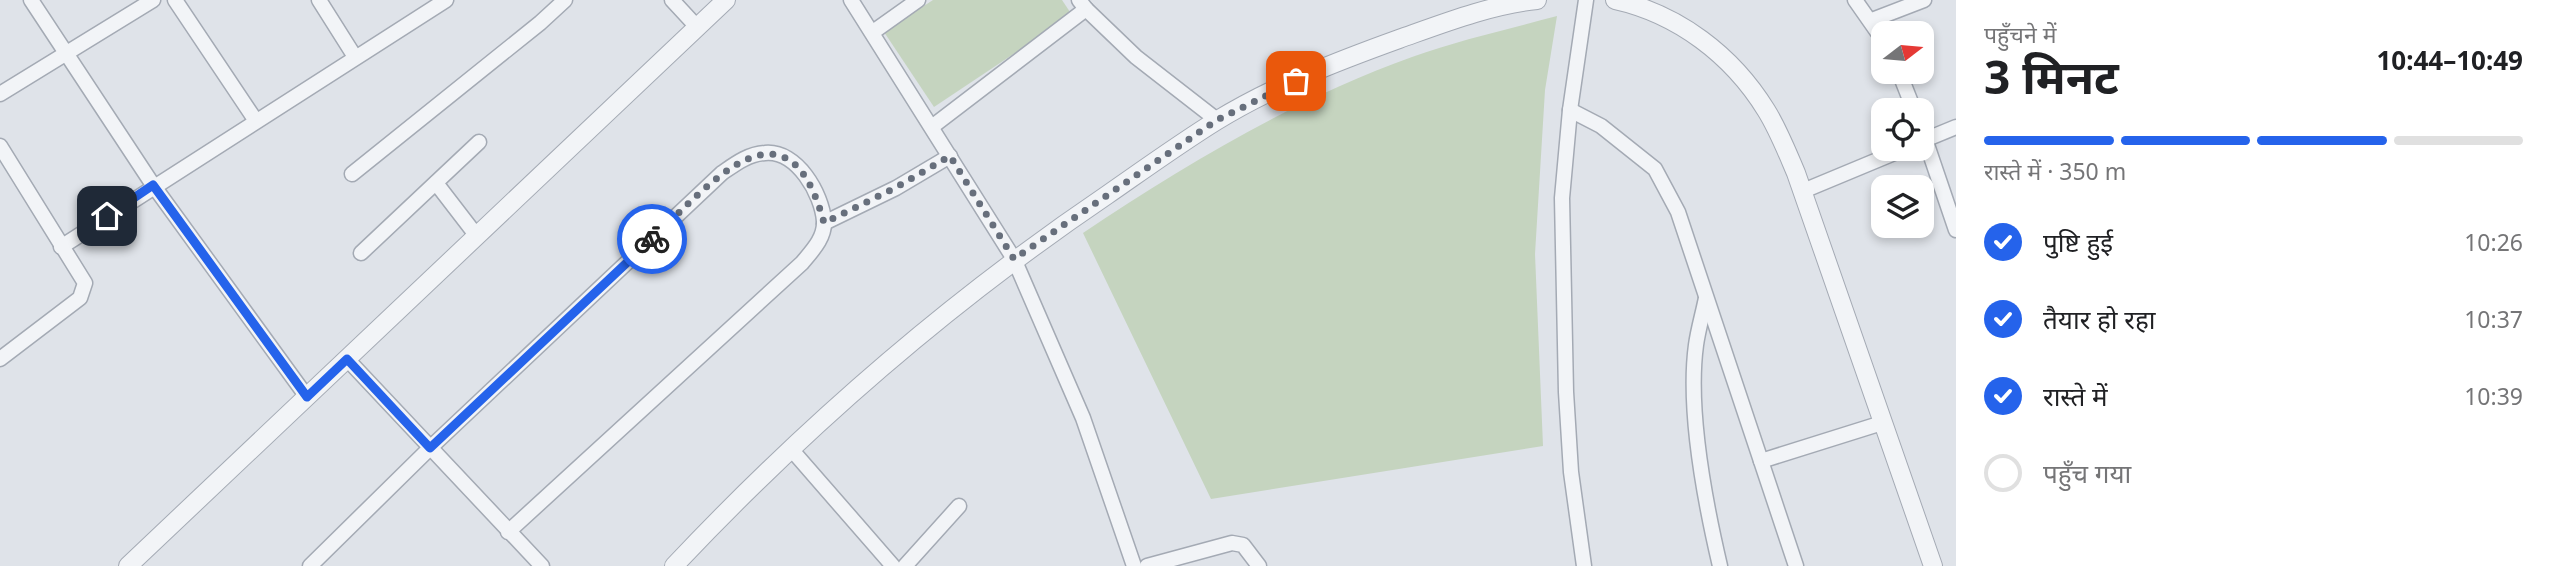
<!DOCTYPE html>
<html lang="hi">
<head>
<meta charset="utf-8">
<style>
	body { margin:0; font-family:"Noto Sans","Noto Sans Devanagari",sans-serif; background:#f6f6f6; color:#202124; height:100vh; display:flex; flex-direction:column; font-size:26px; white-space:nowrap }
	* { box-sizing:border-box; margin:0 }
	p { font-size:23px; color:#757577 }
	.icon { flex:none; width:38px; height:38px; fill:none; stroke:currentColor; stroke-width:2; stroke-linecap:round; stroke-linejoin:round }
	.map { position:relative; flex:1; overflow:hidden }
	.side { display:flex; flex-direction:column; background:#fff; width:595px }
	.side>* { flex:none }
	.needle { width:46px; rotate:74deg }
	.fabs { position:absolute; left:1871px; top:21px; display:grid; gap:14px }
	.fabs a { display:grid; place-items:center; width:63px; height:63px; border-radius:14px; background:#fff; box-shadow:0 4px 10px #0003; font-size:35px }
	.pin { position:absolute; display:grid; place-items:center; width:60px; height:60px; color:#fff; margin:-30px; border-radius:14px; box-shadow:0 4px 10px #0006 }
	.courier { position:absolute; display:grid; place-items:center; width:70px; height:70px; margin:-35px; border:5px solid #2563eb; border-radius:50%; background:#fff; color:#222; box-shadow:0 2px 9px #0007 }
	.head em { font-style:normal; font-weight:700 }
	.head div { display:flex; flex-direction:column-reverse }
	.head { display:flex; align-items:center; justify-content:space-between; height:119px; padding:0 28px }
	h1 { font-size:46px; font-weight:700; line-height:52px }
	.bar { display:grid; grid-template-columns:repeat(4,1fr); gap:10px 7px; align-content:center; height:84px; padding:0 28px }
	.bar i { height:9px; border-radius:5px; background:#e0e0e0 }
	.bar .selected { background:#2563eb }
	.bar p { grid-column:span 4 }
	ol { padding:0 28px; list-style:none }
	li { display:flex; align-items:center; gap:21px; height:77px }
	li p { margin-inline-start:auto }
	li .icon { padding:7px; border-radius:50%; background:#2563eb; color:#fff; stroke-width:4 }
	li:last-child { color:#757577 }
	li i { width:38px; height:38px; border:4px solid #e0e0e0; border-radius:50% }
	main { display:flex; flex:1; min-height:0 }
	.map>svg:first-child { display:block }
</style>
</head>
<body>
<main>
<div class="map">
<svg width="1956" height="566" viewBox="0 0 1956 566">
	<rect width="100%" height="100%" fill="#dfe3e9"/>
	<g fill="#c5d4bf">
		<polygon points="933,0 1062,0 1072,15 934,107 884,32"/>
		<path d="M1557 16 1545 90 1535 254 1543 446 1211 499 1083 233C1186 164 1295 99 1412 57 1459 40 1509 29 1557 16Z"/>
	</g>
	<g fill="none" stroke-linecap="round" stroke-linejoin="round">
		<defs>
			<g id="minor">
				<polyline points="31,0 153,185 307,397"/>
				<polyline points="175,0 256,121"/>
				<polyline points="319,0 355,57"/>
				<polyline points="672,0 697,27"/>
				<polyline points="851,0 1014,259 1083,418 1134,566"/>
				<polyline points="1855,0 1883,40"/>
				<polyline points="1086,9 1136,57 1217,120"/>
				<polyline points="1872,20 1924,0"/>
				<polyline points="873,32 918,0"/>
				<polyline points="1899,72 1914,110"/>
				<polyline points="0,94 153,0"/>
				<polyline points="1570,110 1601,126 1655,169 1678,212 1796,566"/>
				<polyline points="933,126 1086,9 1079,0"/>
				<polyline points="1922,130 1956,230"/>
				<polyline points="1922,141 1956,127"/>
				<polyline points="0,146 85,283 80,298 0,359"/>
				<polyline points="352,174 540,23 565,0"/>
				<polyline points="436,183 476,235"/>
				<polyline points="1803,191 1904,149"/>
				<polyline points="824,223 896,188 950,156"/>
				<polyline points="61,247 446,0"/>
				<polyline points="361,253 479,142"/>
				<path d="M1706 298C1703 313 1698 330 1696 345 1687 411 1705 502 1720 566"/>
				<polyline points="347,359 542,566"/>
				<polyline points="791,449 893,566"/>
				<polyline points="1761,461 1882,423"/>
				<path d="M310 566 430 448 722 173C735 164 748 154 765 153 797 150 822 194 824 221 825 238 812 251 802 263L508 532"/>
				<polyline points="905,566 959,506"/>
				<polyline points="1147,566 1232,543 1243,545 1259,566"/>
				<polyline points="1584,566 1571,472 1566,392 1562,198 1570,110 1586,0"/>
			</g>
			<g id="tertiary">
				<path d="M1615 0C1678 14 1732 55 1766 110 1778 129 1787 152 1796 173L1933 566"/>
				<polyline points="128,566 726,0"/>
				<path d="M674 566C805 427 949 302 1107 195 1143 170 1179 144 1216 121 1273 86 1338 61 1399 39 1444 23 1490 5 1537 0"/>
			</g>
		</defs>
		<use href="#minor" stroke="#a4aab4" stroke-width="17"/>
		<use href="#tertiary" stroke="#a4aab4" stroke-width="20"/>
		<use href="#minor" stroke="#f2f4f7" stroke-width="14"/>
		<use href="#tertiary" stroke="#f2f4f7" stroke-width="18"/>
	</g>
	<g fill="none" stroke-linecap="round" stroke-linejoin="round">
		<path stroke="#676f7c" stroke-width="7" stroke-dasharray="0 12.6" d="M652 239C709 185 788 87 824 223L895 188 950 156 1014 259 1217 120 1296 81"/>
		<polyline stroke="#2563eb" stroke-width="9" points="107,216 153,185 307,397 347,359 430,448 652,239"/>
	</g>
</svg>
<div class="fabs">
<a><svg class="needle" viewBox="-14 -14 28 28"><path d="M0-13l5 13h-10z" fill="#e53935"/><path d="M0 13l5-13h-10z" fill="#757577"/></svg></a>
<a><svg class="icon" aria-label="locate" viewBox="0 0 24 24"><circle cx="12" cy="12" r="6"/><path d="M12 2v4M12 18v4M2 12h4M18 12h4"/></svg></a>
<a><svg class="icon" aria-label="layers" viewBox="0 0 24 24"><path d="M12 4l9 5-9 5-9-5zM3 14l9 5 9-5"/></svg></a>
</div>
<div class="pin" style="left:1296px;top:81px;background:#ea580c"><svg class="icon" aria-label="bag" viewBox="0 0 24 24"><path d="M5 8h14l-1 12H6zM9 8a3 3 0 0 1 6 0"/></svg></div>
<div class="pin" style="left:107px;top:216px;background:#1f2937"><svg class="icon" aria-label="home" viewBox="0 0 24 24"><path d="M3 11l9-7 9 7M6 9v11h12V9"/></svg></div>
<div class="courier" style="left:652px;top:239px"><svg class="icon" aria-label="bike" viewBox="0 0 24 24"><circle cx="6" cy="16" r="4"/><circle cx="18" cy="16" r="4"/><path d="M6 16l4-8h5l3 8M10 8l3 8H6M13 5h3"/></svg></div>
</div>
<section class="side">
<div class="head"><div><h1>3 मिनट</h1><p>पहुँचने में</p></div><em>10:44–10:49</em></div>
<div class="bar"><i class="selected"></i><i class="selected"></i><i class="selected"></i><i></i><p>रास्ते में · 350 m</p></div>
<ol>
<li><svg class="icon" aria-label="check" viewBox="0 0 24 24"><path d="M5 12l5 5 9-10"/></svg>पुष्टि हुई<p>10:26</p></li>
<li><svg class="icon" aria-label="check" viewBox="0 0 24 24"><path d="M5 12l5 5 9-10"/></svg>तैयार हो रहा<p>10:37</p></li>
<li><svg class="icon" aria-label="check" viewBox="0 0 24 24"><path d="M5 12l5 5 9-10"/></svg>रास्ते में<p>10:39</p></li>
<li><i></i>पहुँच गया</li>
</ol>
</section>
</main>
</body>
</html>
